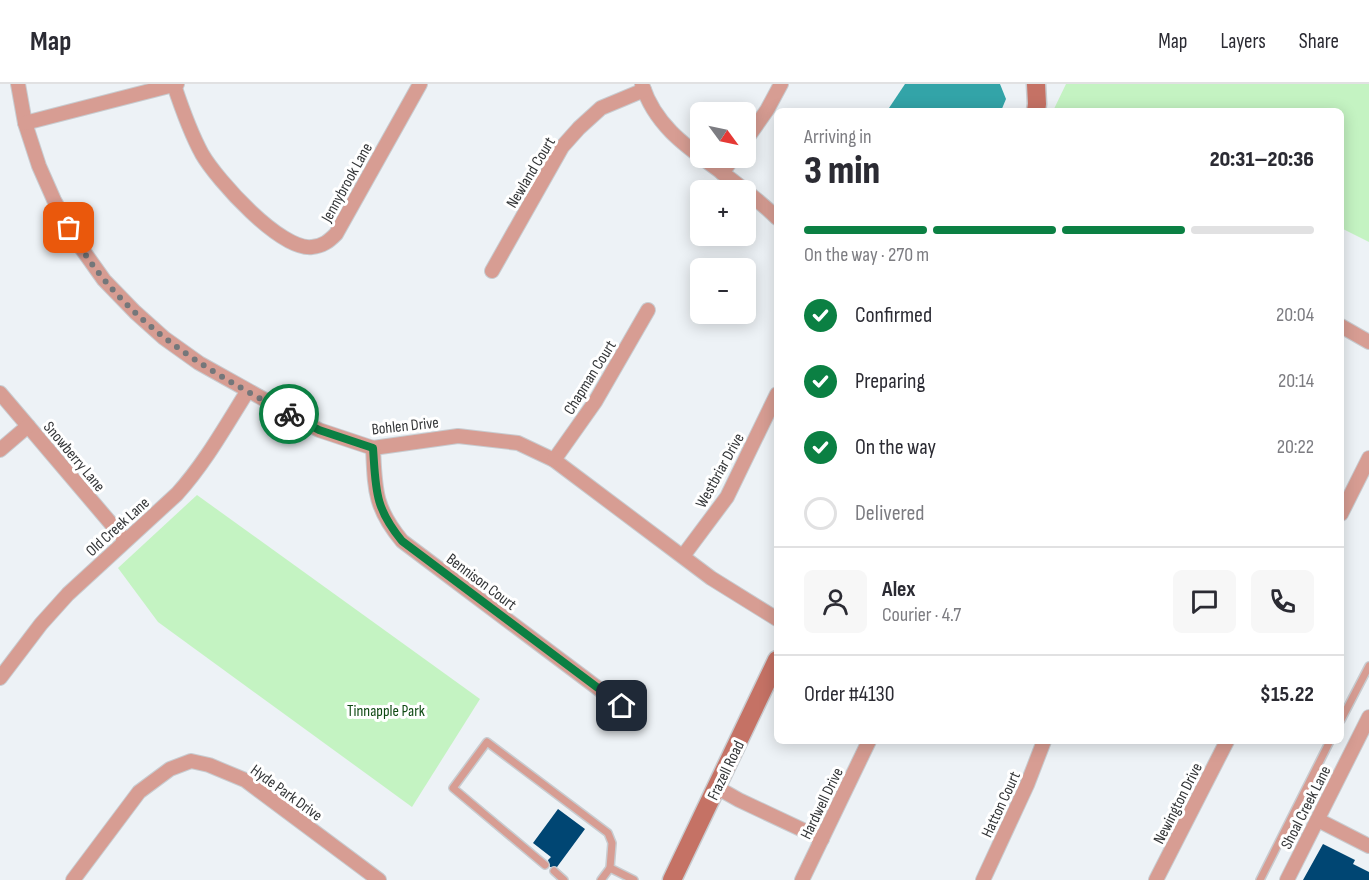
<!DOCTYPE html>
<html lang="en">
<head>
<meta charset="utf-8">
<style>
	body { margin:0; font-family:"Sofia Sans Condensed",sans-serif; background:#f7f7f7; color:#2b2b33; height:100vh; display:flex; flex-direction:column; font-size:22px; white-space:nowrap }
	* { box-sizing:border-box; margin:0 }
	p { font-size:20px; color:#7c7c81 }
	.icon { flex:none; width:33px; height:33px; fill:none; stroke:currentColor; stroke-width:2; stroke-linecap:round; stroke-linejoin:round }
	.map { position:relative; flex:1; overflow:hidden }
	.sheet { position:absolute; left:774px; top:24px; width:570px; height:636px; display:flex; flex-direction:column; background:#fff; border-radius:9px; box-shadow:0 3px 15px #0003 }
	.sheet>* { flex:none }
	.needle { width:39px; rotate:123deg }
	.fabs { position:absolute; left:690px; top:18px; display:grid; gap:12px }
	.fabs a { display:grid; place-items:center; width:66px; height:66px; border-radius:9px; background:#fff; box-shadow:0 3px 15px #0003; font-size:30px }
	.pin { position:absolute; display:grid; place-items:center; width:51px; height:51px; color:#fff; margin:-26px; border-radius:12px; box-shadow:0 3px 9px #0006 }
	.courier { position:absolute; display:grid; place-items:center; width:60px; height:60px; margin:-30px; border:4px solid #0b8043; border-radius:50%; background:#fff; color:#222; box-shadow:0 2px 8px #0007 }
	.overview em { font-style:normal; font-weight:800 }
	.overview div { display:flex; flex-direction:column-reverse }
	.overview { display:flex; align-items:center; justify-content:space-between; height:102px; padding:0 30px }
	h1 { font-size:39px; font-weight:800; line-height:45px }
	.bar { display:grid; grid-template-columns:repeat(4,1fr); gap:9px 6px; align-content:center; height:72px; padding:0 30px }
	.bar i { height:8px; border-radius:4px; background:#e1e1e2 }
	.bar .current { background:#0b8043 }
	.bar p { grid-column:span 4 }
	.line { display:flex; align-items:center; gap:15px; padding:0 30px; border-top:2px solid #e1e1e2 }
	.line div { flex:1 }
	.round { display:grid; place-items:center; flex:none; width:63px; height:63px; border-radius:9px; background:#f7f7f7 }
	ol { padding:0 30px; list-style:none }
	li { display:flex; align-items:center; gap:18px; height:66px }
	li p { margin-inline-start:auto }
	li .icon { padding:6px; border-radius:50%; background:#0b8043; color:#fff; stroke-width:4 }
	li:last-child { color:#7c7c81 }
	li i { width:33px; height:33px; border:3px solid #e1e1e2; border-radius:50% }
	header { display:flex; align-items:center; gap:36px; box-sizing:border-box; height:84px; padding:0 30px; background:#fff; border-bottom:2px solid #e1e1e2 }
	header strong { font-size:28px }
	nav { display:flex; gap:33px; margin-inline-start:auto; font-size:21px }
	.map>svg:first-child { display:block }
</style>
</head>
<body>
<header>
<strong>Map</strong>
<nav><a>Map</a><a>Layers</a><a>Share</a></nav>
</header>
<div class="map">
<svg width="1369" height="796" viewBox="0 0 1369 796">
	<rect width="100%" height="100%" fill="#edf2f6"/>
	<g fill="#c4f3c2">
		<polygon points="1066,0 1369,0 1369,158 1341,144 1341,27 1053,27"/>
		<polygon points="197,411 480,615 412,723 158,538 118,484"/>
	</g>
	<polygon fill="#33a4a8" points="905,0 1000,0 1006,15 1001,27 887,27"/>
	<g fill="#004673">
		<polygon points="558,725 585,745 557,783 550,783 548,776 551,773 533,759"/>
		<polygon points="1323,760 1355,776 1353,780 1369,788 1369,796 1303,796"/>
	</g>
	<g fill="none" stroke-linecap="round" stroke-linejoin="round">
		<defs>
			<g id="lane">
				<polyline points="1341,636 1369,582"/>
				<polyline points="545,781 453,704 487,658 608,749 612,759 610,784 634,796"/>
				<polyline points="554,787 564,796"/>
				<polyline points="601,796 610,784"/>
				<polyline points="1260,796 1330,657"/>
			</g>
			<g id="street">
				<polyline points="18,0 25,39 39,82 54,116 77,158 104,196 135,228 164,254 199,279 319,346 373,364 458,352 518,359 554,376 711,494 777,535"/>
				<path d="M642 0C655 43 690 65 724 90 742 104 761 118 777 134"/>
				<path d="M174 1C182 25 190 48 202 70 217 96 281 167 312 163 323 162 329 157 336 150L420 0"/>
				<polyline points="25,39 177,0"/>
				<polyline points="746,56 767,26 781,0"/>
				<polyline points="722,89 733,74"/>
				<polyline points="492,187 562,63 579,44 601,24 644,6"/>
				<polyline points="1341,242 1369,258"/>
				<polyline points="0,309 125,456"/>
				<path d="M373 364C375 405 374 423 402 457L623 623"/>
				<polyline points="0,366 28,342"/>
				<polyline points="554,376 595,318 648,226"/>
				<polyline points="1341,430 1369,374"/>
				<polyline points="683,472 727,413 777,310"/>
				<path d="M0 594 41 540 68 510 177 410C205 379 225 343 247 308"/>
				<polyline points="716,703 739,716 822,755"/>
				<polyline points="1318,736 1369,762"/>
				<polyline points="73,796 139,708 170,685 191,677 209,681 245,696 379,796"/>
				<polyline points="802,796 869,657"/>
				<polyline points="983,796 1027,701 1044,657"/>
				<polyline points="1156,796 1227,657"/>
				<polyline points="1287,796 1369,633"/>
			</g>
			<g id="secondary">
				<polyline points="1036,27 1037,20 1036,0"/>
				<polyline points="672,796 777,576"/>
			</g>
		</defs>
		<use href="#lane" stroke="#c8ccd0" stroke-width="10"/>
		<use href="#street" stroke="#c8ccd0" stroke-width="16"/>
		<use href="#secondary" stroke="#c8ccd0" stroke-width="21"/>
		<use href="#lane" stroke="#d79d93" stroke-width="7"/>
		<use href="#street" stroke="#d79d93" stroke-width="14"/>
		<use href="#secondary" stroke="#c57265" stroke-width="18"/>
	</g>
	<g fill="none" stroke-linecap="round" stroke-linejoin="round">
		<path stroke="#74777a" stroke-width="6" stroke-dasharray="0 10.8" d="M69 144C120 236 200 283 289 330"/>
		<path stroke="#0b8043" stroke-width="8" d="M289 330 319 346 373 364C376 405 374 423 402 457L622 622"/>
	</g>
	<g text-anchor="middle" stroke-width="6" stroke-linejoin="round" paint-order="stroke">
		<g font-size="16" fill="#333537" stroke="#fff">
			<text transform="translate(530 88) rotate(-59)" y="6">Newland Court</text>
			<text transform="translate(346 98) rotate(-61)" y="6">Jennybrook Lane</text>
			<text transform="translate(589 293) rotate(-58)" y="6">Chapman Court</text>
			<text transform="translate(405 341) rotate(-6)" y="6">Bohlen Drive</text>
			<text transform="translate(75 372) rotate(50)" y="6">Snowberry Lane</text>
			<text transform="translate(719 386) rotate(-61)" y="6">Westbriar Drive</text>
			<text transform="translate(117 442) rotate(-42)" y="6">Old Creek Lane</text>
			<text transform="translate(482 497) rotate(37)" y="6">Bennison Court</text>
			<text transform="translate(725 686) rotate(-64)" y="6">Frazell Road</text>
			<text transform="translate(287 708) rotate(36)" y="6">Hyde Park Drive</text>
			<text transform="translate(821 719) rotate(-64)" y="6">Hardwell Drive</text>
			<text transform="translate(1177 719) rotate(-63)" y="6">Newington Drive</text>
			<text transform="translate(1000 720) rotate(-65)" y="6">Hatton Court</text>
			<text transform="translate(1305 723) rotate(-63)" y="6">Shoal Creek Lane</text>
		</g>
		<g font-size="16" fill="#114b15" stroke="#fff">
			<text x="386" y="632">Tinnapple Park</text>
		</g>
	</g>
</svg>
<div class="fabs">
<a><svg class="needle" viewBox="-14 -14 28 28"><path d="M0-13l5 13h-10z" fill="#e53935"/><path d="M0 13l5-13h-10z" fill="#7c7c81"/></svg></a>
<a>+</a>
<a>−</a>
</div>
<div class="pin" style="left:69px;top:144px;background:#ea580c"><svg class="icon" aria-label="bag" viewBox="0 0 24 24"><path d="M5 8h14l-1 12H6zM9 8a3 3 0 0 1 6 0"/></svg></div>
<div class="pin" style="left:622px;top:622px;background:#1f2937"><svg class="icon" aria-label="home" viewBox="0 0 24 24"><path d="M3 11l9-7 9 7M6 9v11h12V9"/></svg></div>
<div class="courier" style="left:289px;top:330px"><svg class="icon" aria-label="bike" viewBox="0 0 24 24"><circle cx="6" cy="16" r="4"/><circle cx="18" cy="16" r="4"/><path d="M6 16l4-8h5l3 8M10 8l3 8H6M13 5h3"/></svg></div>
<section class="sheet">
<div class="overview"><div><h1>3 min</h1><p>Arriving in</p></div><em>20:31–20:36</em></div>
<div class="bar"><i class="current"></i><i class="current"></i><i class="current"></i><i></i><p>On the way · 270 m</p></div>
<ol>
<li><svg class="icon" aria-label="check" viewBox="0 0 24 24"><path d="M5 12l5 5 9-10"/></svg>Confirmed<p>20:04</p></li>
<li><svg class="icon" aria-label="check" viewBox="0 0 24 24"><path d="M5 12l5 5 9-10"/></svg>Preparing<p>20:14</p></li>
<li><svg class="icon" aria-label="check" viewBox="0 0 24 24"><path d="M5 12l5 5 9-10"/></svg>On the way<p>20:22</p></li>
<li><i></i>Delivered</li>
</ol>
<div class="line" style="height:108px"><a class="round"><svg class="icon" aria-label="person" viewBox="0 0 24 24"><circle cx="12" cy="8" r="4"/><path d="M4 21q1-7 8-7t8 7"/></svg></a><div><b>Alex</b><p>Courier · 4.7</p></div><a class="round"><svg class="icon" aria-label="chat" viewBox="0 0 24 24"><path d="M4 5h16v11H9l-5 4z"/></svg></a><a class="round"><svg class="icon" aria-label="phone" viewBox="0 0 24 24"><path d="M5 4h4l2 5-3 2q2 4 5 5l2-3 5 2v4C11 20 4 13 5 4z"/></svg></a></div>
<div class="line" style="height:78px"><div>Order #4130</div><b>$15.22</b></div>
</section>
</div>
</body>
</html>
